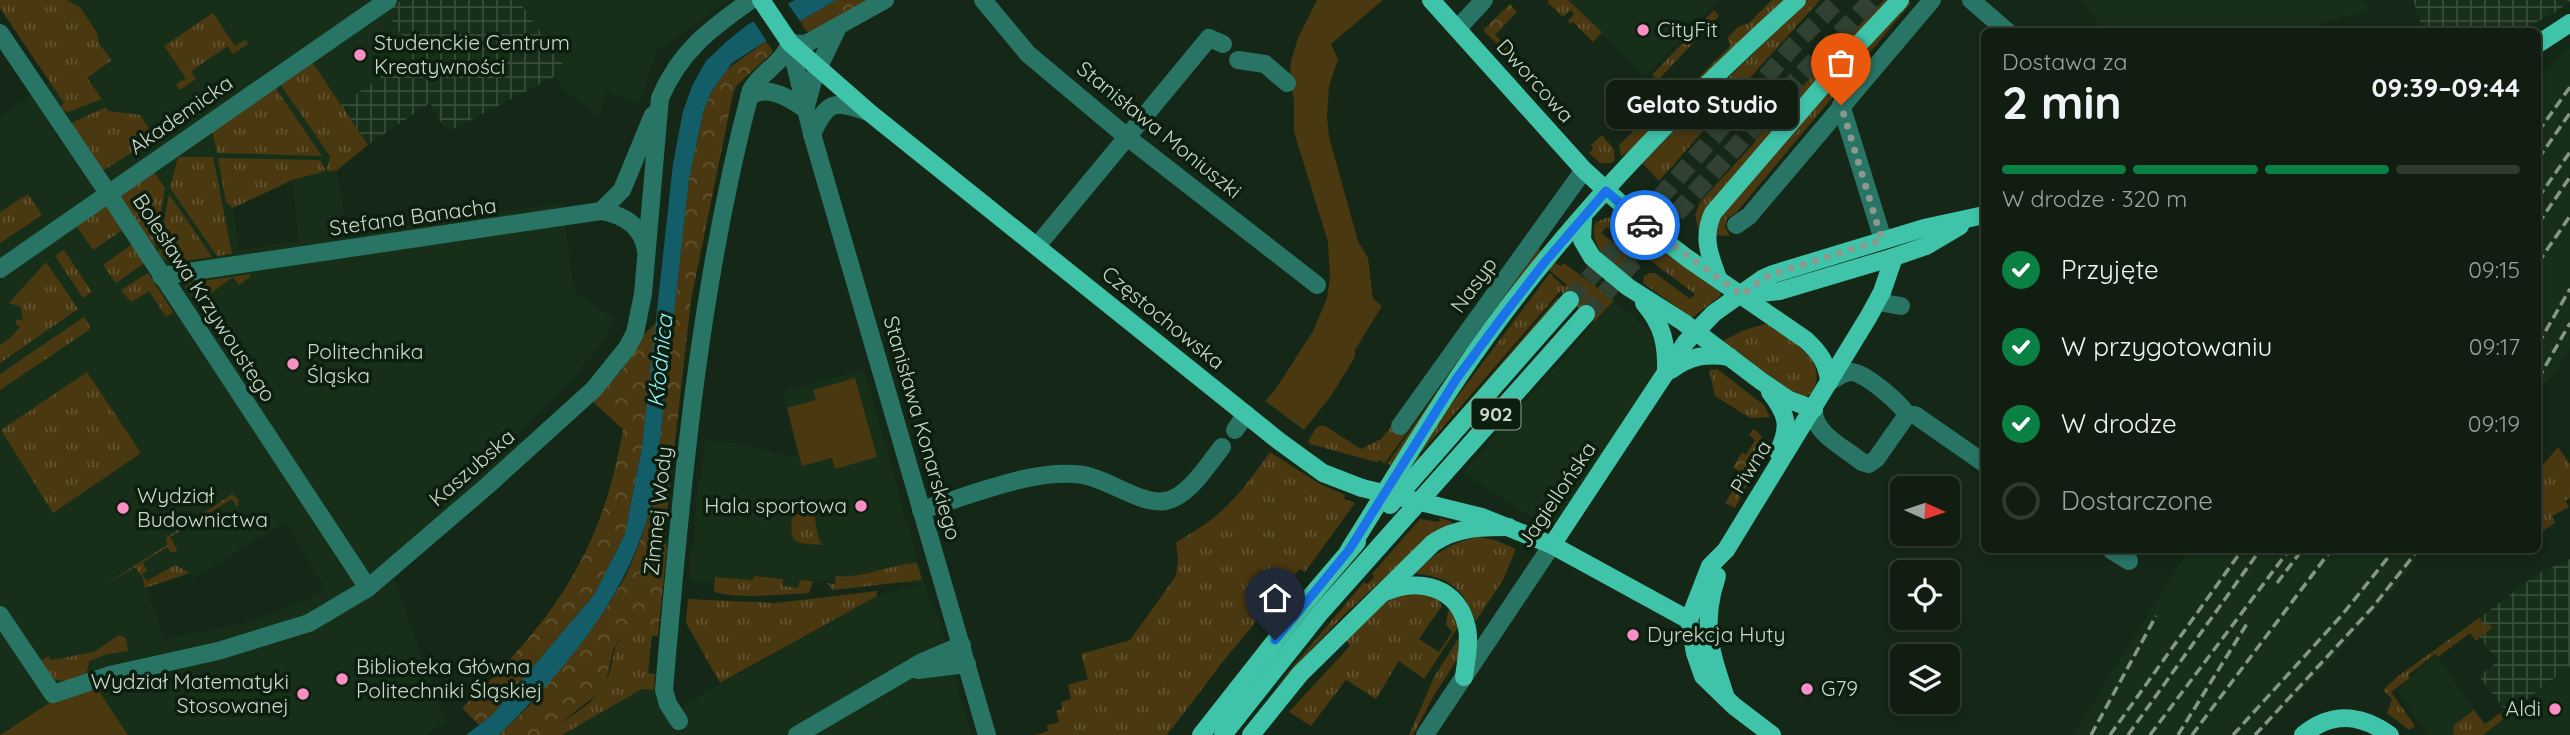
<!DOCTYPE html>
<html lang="pl">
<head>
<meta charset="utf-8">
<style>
	body { margin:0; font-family:Quicksand,sans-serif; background:#192619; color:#f1f3f6; height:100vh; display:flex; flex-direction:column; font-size:26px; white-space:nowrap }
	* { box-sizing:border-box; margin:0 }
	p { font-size:23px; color:#9ca29f }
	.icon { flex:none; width:38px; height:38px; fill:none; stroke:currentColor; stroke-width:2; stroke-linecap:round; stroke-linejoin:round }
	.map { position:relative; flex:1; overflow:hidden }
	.drawer { position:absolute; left:1981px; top:28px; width:560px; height:525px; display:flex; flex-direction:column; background:#101d10; border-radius:10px; box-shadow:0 4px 10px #0003,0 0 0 2px #303b30 }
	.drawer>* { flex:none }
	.needle { width:46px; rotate:93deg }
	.buttons { position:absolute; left:1890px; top:476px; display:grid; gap:14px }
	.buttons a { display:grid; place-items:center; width:70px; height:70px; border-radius:10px; background:#101d10; box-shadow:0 4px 10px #0003,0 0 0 2px #303b30; font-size:35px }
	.pin { position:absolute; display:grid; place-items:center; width:60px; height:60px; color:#fff; margin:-72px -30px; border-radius:50% 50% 50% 0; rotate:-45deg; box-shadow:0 0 7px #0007 }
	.pin .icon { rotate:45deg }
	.courier { position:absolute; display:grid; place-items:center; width:70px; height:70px; margin:-35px; border:5px solid #1a73e8; border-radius:50%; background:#fff; color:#222; box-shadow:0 2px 9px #0007 }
	.bubble { position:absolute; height:49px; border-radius:10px; background:#101d10; box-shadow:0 4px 10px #0003,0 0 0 2px #303b30; font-size:23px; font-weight:800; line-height:49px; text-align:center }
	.summary em { font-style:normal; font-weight:800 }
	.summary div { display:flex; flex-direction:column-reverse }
	.summary { display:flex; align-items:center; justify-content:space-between; height:119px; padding:0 21px }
	h1 { font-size:46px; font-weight:800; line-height:52px }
	.bar { display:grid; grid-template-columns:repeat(4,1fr); gap:10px 7px; align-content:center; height:84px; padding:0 21px }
	.bar i { height:9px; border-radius:5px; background:#303b30 }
	.bar .active { background:#0b8043 }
	.bar p { grid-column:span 4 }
	ol { padding:0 21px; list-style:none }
	li { display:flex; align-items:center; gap:21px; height:77px }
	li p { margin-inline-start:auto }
	li .icon { padding:7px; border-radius:50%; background:#0b8043; color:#fff; stroke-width:4 }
	li:last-child { color:#9ca29f }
	li i { width:38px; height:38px; border:4px solid #303b30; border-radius:50% }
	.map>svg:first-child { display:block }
</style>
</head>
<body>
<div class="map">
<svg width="2570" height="735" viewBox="0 0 2570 735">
	<defs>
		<pattern id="industrial-grid" width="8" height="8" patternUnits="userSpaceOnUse" patternTransform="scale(1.75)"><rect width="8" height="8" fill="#172f18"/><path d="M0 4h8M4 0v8" fill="none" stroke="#384c38"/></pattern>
		<pattern id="grass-tufts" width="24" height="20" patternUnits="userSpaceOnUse" patternTransform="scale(1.75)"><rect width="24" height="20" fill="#4a3811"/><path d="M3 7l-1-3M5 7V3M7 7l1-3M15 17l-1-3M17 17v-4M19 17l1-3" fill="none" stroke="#635432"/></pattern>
		<pattern id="forest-crowns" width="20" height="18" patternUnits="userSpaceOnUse" patternTransform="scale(1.75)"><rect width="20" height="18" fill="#4a3811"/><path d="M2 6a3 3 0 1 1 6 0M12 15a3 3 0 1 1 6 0" fill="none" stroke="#635432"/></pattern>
	</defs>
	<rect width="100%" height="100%" fill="#152716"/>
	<g fill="#172f18" fill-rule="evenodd">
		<path d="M0 0H402L386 12 413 54 341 105 368 145 337 171 347 234 562 203 574 291 615 319 605 338 579 372 515 437 532 455 394 579 446 721 425 735H128L98 691 52 701 0 734V117L49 81 0 8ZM292 181 299 241 239 250 233 208ZM286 522 324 588 305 601 244 623 165 639 146 588 190 573 193 579Z"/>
		<polygon points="518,0 730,0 656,52 640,102 607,91 599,117 562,88 555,76 567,70"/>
		<polygon points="1568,0 1719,0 1645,76"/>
		<polygon points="2080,0 2363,0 2369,9 2299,31 2106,32"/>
		<polygon points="2570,48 2570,351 2538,394 2538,79"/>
		<polygon points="1614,300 1674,351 1554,532 1463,473"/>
		<polygon points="864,370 924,583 939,620 971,735 562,735 642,689 664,690 673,711 877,596 921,584 800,580 799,588 782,586 783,579 754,576 754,580 714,577 713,583 691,581 691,550 694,550 696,500 699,480 701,479 705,440 736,443 797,458 783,391"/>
		<polygon points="2188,550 2423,550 2394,589 2316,676 2259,735 2073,735"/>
		<polygon points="2436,654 2485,724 2502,711 2509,716 2570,666 2570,735 2428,735 2397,691"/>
	</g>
	<g fill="url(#industrial-grid)">
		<polygon points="402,0 518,0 567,70 447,132 430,103 368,145 341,105 413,54 386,11"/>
		<polygon points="2413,0 2570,0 2570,1 2556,12 2519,31 2424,32"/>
		<polygon points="2570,559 2570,666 2508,714 2479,676 2498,661 2470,625 2539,573"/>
	</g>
	<g fill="url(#grass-tufts)">
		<polygon points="0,0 67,0 80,7 97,33 99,44 112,60 87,78 102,99 68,112 57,109 64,103 0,8"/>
		<polygon points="1549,0 1568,0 1602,32 1593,42 1573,22 1570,24 1568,21 1574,14 1571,10 1563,17 1547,2"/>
		<polygon points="1772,0 1789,0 1632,155 1628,152 1621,156 1619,145 1682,85 1690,86 1731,45 1727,38 1738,27 1749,23"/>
		<polygon points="1807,0 1820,0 1721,110 1716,113 1717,115 1659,181 1642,163"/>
		<polygon points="1884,0 1891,0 1700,237 1695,215 1700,202 1756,141 1755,140 1832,53"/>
		<polygon points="1908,0 1911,3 1736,213 1727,218 1725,227 1730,236 1713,235 1720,214"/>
		<polygon points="1714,10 1719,16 1658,80 1652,75"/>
		<polygon points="213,13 235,46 246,40 248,44 233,54 228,46 191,71 196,79 180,90 176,85 186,78 164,46"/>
		<polygon points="312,62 368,145 337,170 328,172 327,168 330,156 280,84"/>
		<polygon points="275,87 322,156 217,153 212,130"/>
		<polygon points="106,107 108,111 140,115 155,138 104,170 97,168 67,125"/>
		<polygon points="1602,135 1614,149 1615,160 1611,163 1600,163 1589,153 1593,149 1591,145"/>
		<polygon points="178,157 213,157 232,254 217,256 170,188"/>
		<polygon points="218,158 320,160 326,171 292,180 233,208 226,202"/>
		<polygon points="153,170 165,188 154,251 120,197 123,192"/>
		<polygon points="28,194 42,215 0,243 0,212"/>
		<polygon points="169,194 212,257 176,262 165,260 158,253"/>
		<polygon points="104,206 108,207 124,229 93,250 75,224"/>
		<path d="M1608 217 1618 220 1720 292 1721 295 1692 318 1643 283 1644 276 1649 273H1655L1690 299 1695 294 1606 227 1601 233 1635 258 1639 266 1634 274C1614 274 1586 243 1596 222Z"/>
		<polygon points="134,243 146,262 116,283 103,265"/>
		<polygon points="1537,247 1544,253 1497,312 1391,465 1387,464 1502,298 1385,463 1381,462 1382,460 1376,462 1310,444 1308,441 1318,426 1325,426 1361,449 1381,439"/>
		<polygon points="64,250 92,292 83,298 55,256"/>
		<polygon points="46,262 78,309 0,363 0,345 11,337 20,327 16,324 16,320 23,320 21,307 9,303"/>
		<polygon points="1555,263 1561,266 1564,263 1614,300 1594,322 1561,292 1562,289 1419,455 1421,457 1558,297 1560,300 1418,464 1411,458 1550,273 1564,287 1567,285 1549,270"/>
		<polygon points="148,273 173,312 166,317 149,291 131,302 121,290"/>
		<polygon points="84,317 90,327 89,330 0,390 0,374"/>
		<path d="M1766 324C1785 337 1826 356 1815 386 1812 394 1807 397 1799 399L1720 342 1747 329Z"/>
		<polygon points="1717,369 1764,405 1770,417 1750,418 1715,396 1709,370"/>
		<polygon points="87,372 141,453 53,513 1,430"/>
		<polygon points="2558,447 2570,464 2570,498 2565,501 2569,507 2552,516 2555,523 2538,534 2538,471"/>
		<path d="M1270 452 1320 484 1345 495 1344 499 1355 503 1305 572 1300 569 1225 659 1167 735H1035L1048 731 1047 725 1059 722 1056 711 1062 709 1061 702 1071 699 1068 685 1088 679 1081 654 1130 640 1176 576 1178 559 1176 542C1224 516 1239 495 1270 452Z"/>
		<polygon points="232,494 239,500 237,508 232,499 170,537 177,549 176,552 171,552 167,547 143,562 147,571 142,574 147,581 175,565 190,573 145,588 143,578 135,567 98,589 167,545 166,538"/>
		<path d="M792 514 814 515 819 540 822 545C792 543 790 545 792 514Z"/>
		<polygon points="1440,518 1450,521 1453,524 1430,536 1345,614 1274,689 1364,582 1367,584 1374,577 1372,574 1420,519 1439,522"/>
		<path d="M1478 537 1495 540 1516 549 1503 580 1476 621C1460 586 1453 579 1414 573 1434 555 1450 542 1478 537Z"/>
		<path d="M917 563 922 580 833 590 827 583 835 584 836 576C863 579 890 564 917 563Z"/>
		<path d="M754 576 783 579V586L798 588 800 580 813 581 809 593C790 594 727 600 714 591L715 577 753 580Z"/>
		<polygon points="1408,590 1440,599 1441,607 1419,639 1439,652 1452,632 1446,625 1448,611 1451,609 1460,624 1424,679 1399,661 1376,699 1346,680 1311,726 1289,712 1350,646 1346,639 1388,598"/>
		<polygon points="877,591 877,596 720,683 686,623 688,599 775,603"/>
		<polygon points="2479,618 2485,626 2489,624 2492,628 2476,641 2470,633 2438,657 2435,654 2408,675 2410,678 2391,692 2415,726 2409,730 2387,713 2392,699 2383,690 2397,677"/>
		<path d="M659 625 658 636H652L648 673 655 674 654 690 642 689 562 735H545C562 720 587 709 600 691 624 660 597 632 659 625Z"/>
		<polygon points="119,635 126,638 128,651 108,654 89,661 86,677 75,681 53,680 39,662 48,656 51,660 94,652"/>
		<polygon points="1460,636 1459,657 1433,697 1413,735 1409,735 1434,677"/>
		<polygon points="2474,710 2485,724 2500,713 2503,719 2483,735 2453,735 2454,725"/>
	</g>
	<g fill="url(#forest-crowns)">
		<polygon points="836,0 868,0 810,32 806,31 800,21"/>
		<polygon points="1510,4 1517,12 1495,35 1547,87 1543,90 1483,30"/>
		<polygon points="766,41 773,52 736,86 733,94 691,300 666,521 665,540 667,548 659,625 641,628 618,641 613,651 606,681 600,692 545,735 499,735 530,705 606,608 626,576 642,536 655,484 689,179 703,113 711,92 726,70"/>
		<path d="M657 322 642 447 625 534 594 595 492 715 479 725 462 708C552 622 602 554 623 429L593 402 622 370 641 337Z"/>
		<polygon points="1753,429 1759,433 1767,447 1735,508 1725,503 1743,474 1733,467 1742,452 1746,455 1755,440 1749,435"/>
	</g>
	<g fill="#4a3811">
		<polygon points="1317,0 1383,0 1331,44 1338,59 1329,86 1327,117 1329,137 1358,241 1368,258 1373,299 1382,306 1355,350 1355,357 1331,396 1304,430 1265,401 1275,390 1313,331 1327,298 1330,278 1328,242 1294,132 1294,102 1290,75 1291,61 1298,38"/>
		<polygon points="250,274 250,277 239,285 233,277 198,303 185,287 189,283"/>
		<polygon points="855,378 877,457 835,469 832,458 802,466 787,408 816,400 813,390"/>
		<polygon points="96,687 128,735 0,735 52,701"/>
	</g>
	<path fill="#125d67" d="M795 0H836L766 41 732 63 711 92 703 113 689 179 655 484C638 585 570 665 499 735H466L492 715 594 595 625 534 642 447 673 164 683 111 693 84 706 61 725 43 747 25Z"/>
	<polygon fill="#152716" points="786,1 802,24 768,43 752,19"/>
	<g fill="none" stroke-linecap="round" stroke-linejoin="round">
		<g stroke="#304131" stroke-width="18" stroke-dasharray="18 9" stroke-linecap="butt">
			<polyline points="1570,300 1793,46 1838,0"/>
			<path d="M1586 314C1681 210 1773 102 1872 0"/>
		</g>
		<g stroke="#287565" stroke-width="18">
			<polyline points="983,0 1028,54 1127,137 1317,285"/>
			<polyline points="1971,0 2008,32"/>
			<polyline points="1457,29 1484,0"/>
			<polyline points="0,33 108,193 368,588"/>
			<polyline points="790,43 812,134 987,735"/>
			<polyline points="790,43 805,44 811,41 885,0"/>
			<polyline points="1238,60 1265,64 1287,83"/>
			<path d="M749 97C766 83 790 98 805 109"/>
			<polyline points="1841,105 1883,240"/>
			<polyline points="806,106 814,77 838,27"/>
			<path d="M812 134C828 100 834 100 868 112"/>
			<polyline points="601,211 622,190 653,115"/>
			<polyline points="1736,225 1749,216 1932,0"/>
			<polyline points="1037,246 1209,38 1223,44"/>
			<polyline points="0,269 388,0"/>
			<path d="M161 276 601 211C624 215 642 226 646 250"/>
			<polyline points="1878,302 1901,306"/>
			<path d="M1829 382C1836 378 1842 373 1850 372 1864 371 1900 403 1907 415"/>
			<path d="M1814 409C1812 433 1845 448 1862 462L1869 464 1876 459 1907 415"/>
			<polyline points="1907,415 1915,415 1984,463"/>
			<polyline points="1400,426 1584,170"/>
			<polyline points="1235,430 1246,414"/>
			<path d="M921 510C967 497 1035 467 1083 475 1108 479 1141 505 1165 501 1188 498 1208 464 1222 447"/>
			<polyline points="2111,550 2129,561"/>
			<path d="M0 615 53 694 110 675 218 651 309 623 368 588 487 486 594 389 627 348 635 333 643 294 660 98C680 51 710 29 751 0"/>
			<polyline points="918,670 967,664"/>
			<path d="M679 721 668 704 664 690C681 489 699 286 751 90 761 72 783 63 790 43"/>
			<polyline points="797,735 922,662 962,645"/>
			<polyline points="1425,735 1552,545"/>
		</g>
		<g stroke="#3fc4aa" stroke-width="18">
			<polyline points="761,0 790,43 870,113 1279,441 1323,473 1362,488"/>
			<path d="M1431 0 1584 170 1607 191 1643 224 1687 258 1806 340C1819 352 1828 364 1829 382"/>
			<polyline points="2538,44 2570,23"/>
			<polyline points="1583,218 1582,240 1592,257 1628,287 1683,322 1761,381 1789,400 1814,409"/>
			<path d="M1718 278C1709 254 1702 237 1713 213L1856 47 1900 0"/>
			<polyline points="1742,295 1780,291 1894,257 1926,246 1960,226"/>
			<path d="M1644 303C1663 325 1667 344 1666 373"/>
			<path d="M1671 370C1690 356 1706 353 1730 357"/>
			<path d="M1770 392C1787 414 1791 426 1778 452"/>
			<polyline points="1390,505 1570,300"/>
			<polyline points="1437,506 1482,517 1552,545 1689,620"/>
			<polyline points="1552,545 1686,342 1714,313 1762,279 1773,274 1924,228 1984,215"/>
			<path d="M1349 550C1385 493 1419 435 1457 379 1551 238 1672 113 1797 0"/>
			<path d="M1717 576C1701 623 1710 650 1725 695"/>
			<path d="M1385 592C1419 577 1459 587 1467 628 1470 644 1466 661 1464 677"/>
			<polyline points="1201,735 1305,603 1357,542"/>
			<polyline points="1223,735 1320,613 1586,314"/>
			<path d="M1251 735 1300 674 1433 543C1457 527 1480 527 1509 527"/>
			<polyline points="1772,735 1734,706 1703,676 1695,653 1689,620 1710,566 1726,550 1869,316 1882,292 1894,257"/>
			<path d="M2303 735C2332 711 2360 714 2390 735"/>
		</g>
		<g stroke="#879587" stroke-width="3.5" stroke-dasharray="10 5" stroke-linecap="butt">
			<polyline points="2538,132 2570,87"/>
			<polyline points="2538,159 2570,113"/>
			<polyline points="2538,198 2570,152"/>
			<polyline points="2538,224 2570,177"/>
			<polyline points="2538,263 2570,216"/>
			<polyline points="2538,344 2570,289"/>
			<polyline points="2538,379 2570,323"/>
			<polyline points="2277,583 2302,550"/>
			<polyline points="2091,735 2156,616"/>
			<polyline points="2110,735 2242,550"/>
			<polyline points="2128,735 2260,550"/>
			<polyline points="2150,735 2289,550"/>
			<polyline points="2178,735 2248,622"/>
			<polyline points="2192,735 2331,550"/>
			<polyline points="2233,735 2342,615 2394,550"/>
			<polyline points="2255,735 2372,608 2418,550"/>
		</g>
		<polyline stroke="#3fc4aa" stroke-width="18" points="1362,488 1437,506"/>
	</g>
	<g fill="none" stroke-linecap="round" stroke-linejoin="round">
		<polyline stroke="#8c998c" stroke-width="7" stroke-dasharray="0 12.6" points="1645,225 1742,295 1762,279 1773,274 1882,240 1841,105"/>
		<polyline stroke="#1a73e8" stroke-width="9" points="1275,640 1349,550 1457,378 1503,316 1544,263 1606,191 1645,225"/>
	</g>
	<g fill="#fb8fc5" stroke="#0c1e0d" stroke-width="2.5">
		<circle cx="1643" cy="30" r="7"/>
		<circle cx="360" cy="55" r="7"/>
		<circle cx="293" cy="364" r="7"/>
		<circle cx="861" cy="506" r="7"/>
		<circle cx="123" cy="508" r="7"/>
		<circle cx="1633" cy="635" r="7"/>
		<circle cx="342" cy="679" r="7"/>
		<circle cx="1807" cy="689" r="7"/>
		<circle cx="303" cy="694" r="7"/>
		<circle cx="2555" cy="709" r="7"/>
	</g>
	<g text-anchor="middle" stroke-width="7" stroke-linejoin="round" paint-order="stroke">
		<rect fill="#0c1e0d" stroke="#92a093" stroke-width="2" x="1471.5" y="398.5" width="49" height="31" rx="5"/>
		<g font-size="19" font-weight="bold" fill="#ccd7cc">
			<text x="1496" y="421">902</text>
		</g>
		<g font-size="21" fill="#ccd7cc" stroke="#0c1e0d" text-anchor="start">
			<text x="1657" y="37">CityFit</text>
			<text x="374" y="50">Studenckie Centrum<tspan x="374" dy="24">Kreatywności</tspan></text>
			<text x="307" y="359">Politechnika<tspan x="307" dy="24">Śląska</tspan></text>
			<text x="137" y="503">Wydział<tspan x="137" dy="24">Budownictwa</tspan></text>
			<text x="847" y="513" text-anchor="end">Hala sportowa</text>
			<text x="1647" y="642">Dyrekcja Huty</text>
			<text x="356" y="674">Biblioteka Główna<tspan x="356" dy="24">Politechniki Śląskiej</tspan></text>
			<text x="289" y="689" text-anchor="end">Wydział Matematyki<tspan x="289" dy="24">Stosowanej</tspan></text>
			<text x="1821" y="696">G79</text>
			<text x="2541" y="716" text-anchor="end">Aldi</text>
		</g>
		<g font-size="21" fill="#ccd7cc" stroke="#0c1e0d">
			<text transform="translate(1535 81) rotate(48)" y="7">Dworcowa</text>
			<text transform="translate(181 115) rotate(-35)" y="7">Akademicka</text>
			<text transform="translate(1159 130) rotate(39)" y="7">Stanisława Moniuszki</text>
			<text transform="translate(413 217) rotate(-8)" y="7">Stefana Banacha</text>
			<text transform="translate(1474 285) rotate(-54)" y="7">Nasyp</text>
			<text transform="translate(204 298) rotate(57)" y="7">Bolesława Krzywoustego</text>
			<text transform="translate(1163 318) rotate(39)" y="7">Częstochowska</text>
			<text transform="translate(922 428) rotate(74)" y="7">Stanisława Konarskiego</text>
			<text transform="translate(1751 467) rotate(-58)" y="7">Piwna</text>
			<text transform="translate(472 468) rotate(-41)" y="7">Kaszubska</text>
			<text transform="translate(1557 495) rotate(-56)" y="7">Jagiellońska</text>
			<text transform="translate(658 511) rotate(-84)" y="7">Zimnej Wody</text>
		</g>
		<g font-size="23" font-style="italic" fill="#95effc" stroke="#0c1e0d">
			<text transform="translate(660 361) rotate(-84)" y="8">Kłodnica</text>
		</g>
	</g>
</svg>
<div class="buttons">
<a><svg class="needle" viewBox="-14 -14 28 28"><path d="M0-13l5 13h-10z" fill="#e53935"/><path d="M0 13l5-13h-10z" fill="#9ca29f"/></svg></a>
<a><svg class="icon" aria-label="locate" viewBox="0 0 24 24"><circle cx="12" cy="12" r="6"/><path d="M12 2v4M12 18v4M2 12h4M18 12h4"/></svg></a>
<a><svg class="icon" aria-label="layers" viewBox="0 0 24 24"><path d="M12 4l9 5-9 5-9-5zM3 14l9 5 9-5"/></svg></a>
</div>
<div class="pin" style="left:1841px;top:105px;background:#ea580c"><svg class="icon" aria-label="bag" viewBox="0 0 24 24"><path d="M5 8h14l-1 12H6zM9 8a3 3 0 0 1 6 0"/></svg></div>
<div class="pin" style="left:1275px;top:640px;background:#1f2937"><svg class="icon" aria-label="home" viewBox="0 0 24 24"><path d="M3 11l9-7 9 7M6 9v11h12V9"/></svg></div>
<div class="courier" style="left:1645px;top:225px"><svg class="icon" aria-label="car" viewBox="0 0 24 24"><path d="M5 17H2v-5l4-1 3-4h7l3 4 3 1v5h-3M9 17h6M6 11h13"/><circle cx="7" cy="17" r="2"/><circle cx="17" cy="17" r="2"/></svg></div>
<div class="bubble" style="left:1606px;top:80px;width:192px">Gelato Studio</div>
<section class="drawer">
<div class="summary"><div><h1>2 min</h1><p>Dostawa za</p></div><em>09:39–09:44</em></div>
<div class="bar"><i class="active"></i><i class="active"></i><i class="active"></i><i></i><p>W drodze · 320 m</p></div>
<ol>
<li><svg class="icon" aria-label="check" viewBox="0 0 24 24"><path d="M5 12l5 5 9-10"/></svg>Przyjęte<p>09:15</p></li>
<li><svg class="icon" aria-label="check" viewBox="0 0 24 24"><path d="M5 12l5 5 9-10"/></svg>W przygotowaniu<p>09:17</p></li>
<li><svg class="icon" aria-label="check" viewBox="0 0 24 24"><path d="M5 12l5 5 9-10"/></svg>W drodze<p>09:19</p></li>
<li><i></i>Dostarczone</li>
</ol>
</section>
</div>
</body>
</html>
